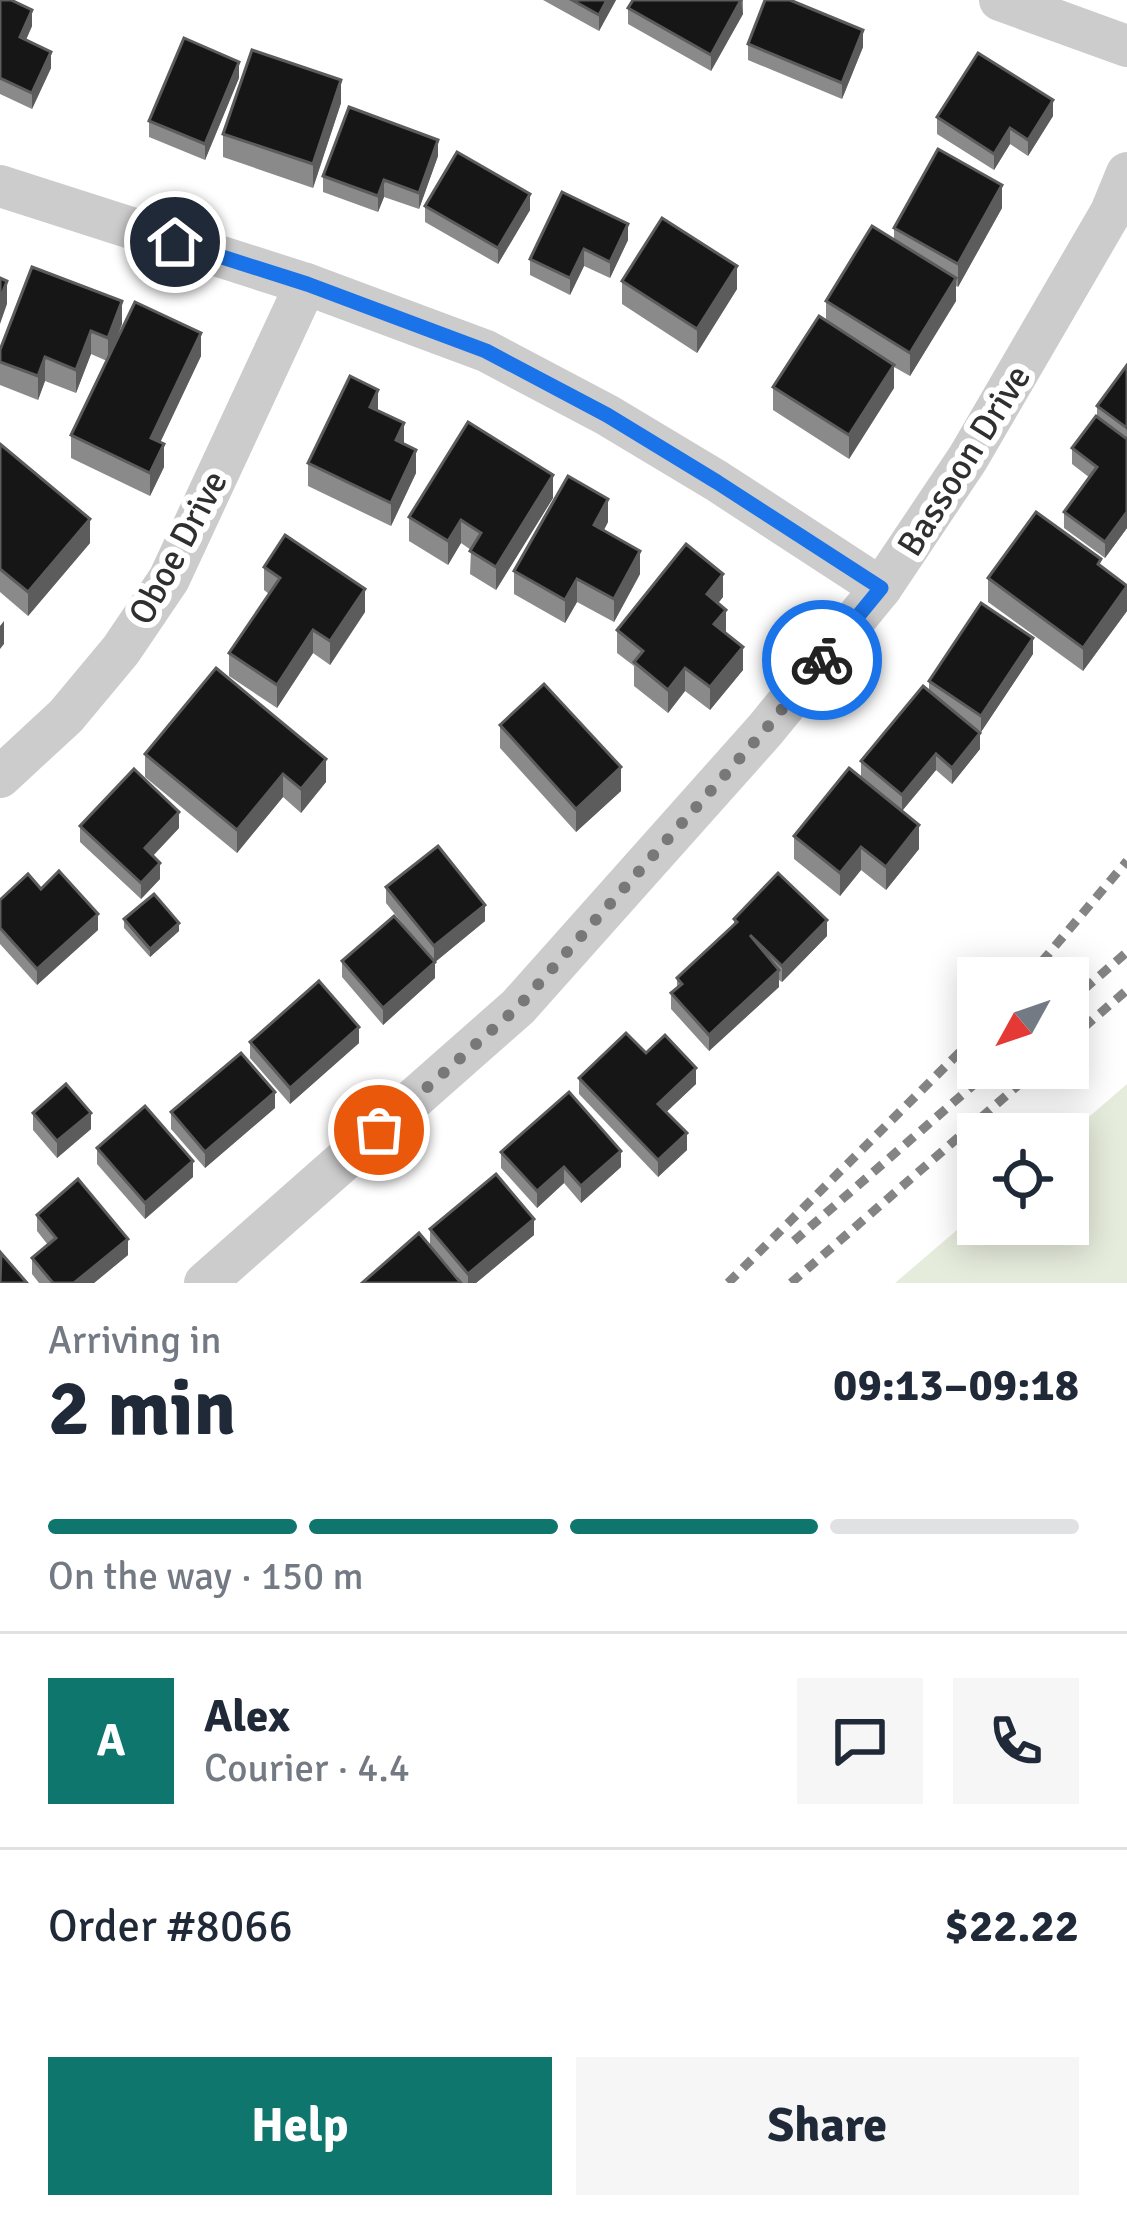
<!DOCTYPE html>
<html lang="en">
<head>
<meta charset="utf-8">
<style>
	body { margin:0; font-family:Signika,sans-serif; background:#f6f6f7; color:#1f2937; height:100vh; display:flex; flex-direction:column; font-size:45px; white-space:nowrap }
	* { box-sizing:border-box; margin:0 }
	p { font-size:39px; color:#747a83 }
	.icon { flex:none; width:66px; height:66px; fill:none; stroke:currentColor; stroke-width:2; stroke-linecap:round; stroke-linejoin:round }
	.map { position:relative; height:1283px; overflow:hidden }
	.details { display:flex; flex-direction:column; background:#fff; flex:1 }
	.details>* { flex:none }
	.needle { width:78px; rotate:230deg }
	.fabs { position:absolute; left:957px; top:957px; display:grid; gap:24px }
	.fabs a { display:grid; place-items:center; width:132px; height:132px; border-radius:0px; background:#fff; box-shadow:0 6px 30px #0003; font-size:60px }
	.pin { position:absolute; display:grid; place-items:center; width:102px; height:102px; color:#fff; margin:-51px; border:6px solid #fff; border-radius:50%; box-shadow:0 3px 12px #0007 }
	.courier { position:absolute; display:grid; place-items:center; width:120px; height:120px; margin:-60px; border:9px solid #1a73e8; border-radius:50%; background:#fff; color:#222; box-shadow:0 3px 15px #0007 }
	.headline em { font-style:normal; font-weight:800 }
	.headline div { display:flex; flex-direction:column-reverse }
	.headline { display:flex; align-items:center; justify-content:space-between; height:204px; padding:0 48px }
	h1 { font-size:78px; font-weight:800; line-height:90px }
	.bar { display:grid; grid-template-columns:repeat(4,1fr); gap:18px 12px; align-content:center; height:144px; padding:0 48px }
	.bar i { height:15px; border-radius:9px; background:#e0e1e3 }
	.bar .current { background:#0f766e }
	.bar p { grid-column:span 4 }
	.line { display:flex; align-items:center; gap:30px; padding:0 48px; border-top:3px solid #e0e1e3 }
	.line div { flex:1 }
	.round { display:grid; place-items:center; flex:none; width:126px; height:126px; border-radius:0px; background:#f6f6f7 }
	.primary-button { display:flex; gap:24px; margin-top:auto; padding:24px 48px }
	.primary-button a { flex:1; height:138px; border-radius:0px; background:#0f766e; color:#fff; font-size:48px; font-weight:800; line-height:138px; text-align:center }
	.primary-button a+a { background:#f6f6f7; color:#1f2937 }
	.map>svg:first-child { display:block }
</style>
</head>
<body>
<div class="map">
<svg width="1127" height="1283" viewBox="0 0 1127 1283">
	<rect width="100%" height="100%" fill="#fff"/>
	<polygon fill="#e6ecdc" points="1127,1084 1127,1283 895,1283 978,1212 978,1224 1068,1224 1068,1135"/>
	<g fill="none" stroke-linecap="round" stroke-linejoin="round">
		<g stroke="#ccc" stroke-width="42">
			<polyline points="1000,0 1127,46"/>
			<polyline points="0,186 306,284 486,351 607,415 717,481 881,588"/>
			<polyline points="0,777 66,716 121,650 169,579 306,284"/>
			<polyline points="205,1283 518,1007 765,730 881,588 968,458 1111,212 1127,173"/>
		</g>
		<g stroke="#848484" stroke-width="9" stroke-dasharray="12 9" stroke-linecap="butt">
			<polyline points="1028,978 1127,861"/>
			<polyline points="1068,1003 1127,952"/>
			<polyline points="1068,1041 1127,990"/>
			<polyline points="794,1241 993,1068"/>
			<polyline points="728,1283 978,1034"/>
			<polyline points="791,1283 1038,1068"/>
		</g>
	</g>
	<g fill="#8a8a8a">
		<polygon points="0,0 32,26 26,40 51,68 32,109 0,94"/>
		<polygon points="543,0 616,0 599,31"/>
		<polygon points="743,0 743,14 711,71 628,24 628,8"/>
		<polygon points="748,44 863,47 842,99 748,60"/>
		<polygon points="239,78 205,160 149,137 149,121"/>
		<polygon points="341,103 313,188 223,157 223,134"/>
		<polygon points="1053,116 1028,156 1010,144 994,170 937,134 937,117"/>
		<polygon points="438,156 419,209 384,197 378,212 323,192 323,176"/>
		<polygon points="425,206 530,210 498,264 425,222"/>
		<polygon points="1002,208 958,287 956,286 956,301 910,376 894,367 894,388 849,459 773,410 773,387 826,321 826,301 894,239 894,228"/>
		<polygon points="628,240 610,278 584,266 570,295 530,275 530,259"/>
		<polygon points="622,281 737,289 697,353 622,304"/>
		<polygon points="122,324 113,348 201,356 160,442 164,467 150,496 71,458 71,435 107,361 91,354 76,393 45,381 38,400 0,385 0,350"/>
		<polygon points="1127,365 1127,528 1105,558 1064,528 1064,512 1090,478 1072,464 1072,448 1097,416 1097,406"/>
		<polygon points="378,411 404,444 416,473 391,526 308,486 308,463"/>
		<polygon points="0,444 90,543 28,616 0,592"/>
		<polygon points="553,498 496,590 470,574 471,550 461,543 448,565 409,541 409,517"/>
		<polygon points="608,522 604,530 640,574 614,622 577,602 565,623 514,594 514,571"/>
		<polygon points="264,567 365,612 330,665 313,653 277,708 229,676 229,653 269,594 264,590"/>
		<polygon points="988,578 1127,586 1127,611 1083,671 988,602"/>
		<polygon points="723,597 718,603 726,633 743,670 710,710 685,691 668,713 634,686 634,666 617,653 617,630"/>
		<polygon points="1033,654 981,732 971,726 980,749 952,784 936,770 902,811 861,777 861,761 929,691 929,681"/>
		<polygon points="216,668 326,782 301,813 283,797 237,853 145,777 145,754"/>
		<polygon points="500,725 621,791 576,832 500,748"/>
		<polygon points="80,826 179,828 153,856 160,879 141,899 80,842"/>
		<polygon points="794,836 919,849 886,890 861,870 840,896 794,859"/>
		<polygon points="386,887 485,921 435,962 435,978 383,1025 342,977 342,961 417,942 386,903"/>
		<polygon points="0,900 98,930 37,985 0,944"/>
		<polygon points="124,919 179,931 150,957 124,928"/>
		<polygon points="734,919 827,936 782,982 779,980 779,987 709,1051 671,1009 671,993 677,988 677,978 734,926"/>
		<polygon points="250,1042 359,1043 290,1104 250,1058"/>
		<polygon points="646,1053 696,1084 666,1112 687,1150 658,1177 579,1094 579,1078"/>
		<polygon points="275,1108 205,1168 171,1129 171,1112"/>
		<polygon points="33,1113 91,1129 57,1158 33,1130"/>
		<polygon points="97,1148 193,1177 145,1219 97,1164"/>
		<polygon points="501,1152 621,1167 581,1203 564,1183 537,1208 501,1168"/>
		<polygon points="37,1215 128,1255 94,1283 39,1283 32,1274 32,1258 48,1245 37,1231"/>
		<polygon points="430,1229 534,1235 476,1283 362,1283 458,1277 430,1245"/>
	</g>
	<g fill="#5c5c5c">
		<polygon points="607,0 616,0 599,31 599,15"/>
		<polygon points="741,0 743,14 711,71 711,55"/>
		<polygon points="32,10 32,26 20,53 20,37"/>
		<polygon points="863,30 863,47 842,99 842,83"/>
		<polygon points="51,52 51,68 32,109 32,93"/>
		<polygon points="239,62 239,78 205,160 205,144"/>
		<polygon points="341,80 341,103 313,188 313,164"/>
		<polygon points="1053,100 1053,116 1028,156 1028,140"/>
		<polygon points="1010,128 1010,144 994,170 994,154"/>
		<polygon points="438,140 438,156 419,209 419,193"/>
		<polygon points="384,180 384,197 378,212 378,196"/>
		<polygon points="1002,185 1002,208 958,287 958,264"/>
		<polygon points="530,194 530,210 498,264 498,248"/>
		<polygon points="628,224 628,240 610,278 610,262"/>
		<polygon points="584,249 584,266 570,295 570,278"/>
		<polygon points="737,266 737,289 697,353 697,329"/>
		<polygon points="956,278 956,301 910,376 910,353"/>
		<polygon points="7,281 7,304 0,324 0,300"/>
		<polygon points="122,301 122,324 108,361 108,338"/>
		<polygon points="91,331 91,354 76,393 76,370"/>
		<polygon points="201,333 201,356 151,462 151,438"/>
		<polygon points="45,357 45,381 38,400 38,376"/>
		<polygon points="894,365 894,388 849,459 849,435"/>
		<polygon points="378,390 378,413 370,407"/>
		<polygon points="404,423 404,446 396,440"/>
		<polygon points="164,444 164,467 150,496 150,473"/>
		<polygon points="416,450 416,473 391,526 391,503"/>
		<polygon points="553,475 553,498 496,590 496,567"/>
		<polygon points="608,499 608,522 594,548 594,525"/>
		<polygon points="1127,512 1127,528 1105,558 1105,542"/>
		<polygon points="90,519 90,543 28,616 28,592"/>
		<polygon points="461,520 461,543 448,565 448,541"/>
		<polygon points="640,551 640,574 614,622 614,599"/>
		<polygon points="723,574 723,597 707,617 707,594"/>
		<polygon points="577,579 577,602 565,623 565,600"/>
		<polygon points="1127,587 1127,611 1083,671 1083,648"/>
		<polygon points="365,589 365,612 330,665 330,641"/>
		<polygon points="726,610 726,633 714,624"/>
		<polygon points="4,621 4,644 0,649 0,626"/>
		<polygon points="313,630 313,653 277,708 277,685"/>
		<polygon points="1033,638 1033,654 981,732 981,716"/>
		<polygon points="743,647 743,670 710,710 710,687"/>
		<polygon points="685,668 685,691 668,713 668,690"/>
		<polygon points="980,733 980,749 952,784 952,768"/>
		<polygon points="936,754 936,770 902,811 902,795"/>
		<polygon points="326,759 326,782 301,813 301,789"/>
		<polygon points="621,767 621,791 576,832 576,809"/>
		<polygon points="283,774 283,797 237,853 237,830"/>
		<polygon points="179,812 179,828 145,864 145,848"/>
		<polygon points="919,825 919,849 886,890 886,867"/>
		<polygon points="861,847 861,870 840,896 840,873"/>
		<polygon points="160,863 160,879 141,899 141,883"/>
		<polygon points="485,905 485,921 434,963 434,946"/>
		<polygon points="98,914 98,930 37,985 37,969"/>
		<polygon points="827,920 827,936 782,982 782,966"/>
		<polygon points="179,923 179,931 150,957 150,949"/>
		<polygon points="435,962 435,978 383,1025 383,1008"/>
		<polygon points="779,970 779,987 709,1051 709,1035"/>
		<polygon points="359,1027 359,1043 290,1104 290,1088"/>
		<polygon points="696,1068 696,1084 658,1120 658,1104"/>
		<polygon points="275,1092 275,1108 205,1168 205,1152"/>
		<polygon points="91,1113 91,1129 57,1158 57,1141"/>
		<polygon points="687,1133 687,1150 658,1177 658,1160"/>
		<polygon points="621,1151 621,1167 581,1203 581,1186"/>
		<polygon points="193,1161 193,1177 145,1219 145,1203"/>
		<polygon points="564,1167 564,1183 537,1208 537,1191"/>
		<polygon points="534,1219 534,1235 476,1283 468,1283 468,1274"/>
		<polygon points="128,1239 128,1255 94,1283 74,1283"/>
	</g>
	<g fill="#161616" stroke="#5c5c5c" stroke-width="3">
		<polygon points="0,0 11,0 32,10 20,37 51,52 32,93 0,78"/>
		<polygon points="572,0 607,0 599,15"/>
		<polygon points="633,0 741,0 711,55 628,8"/>
		<polygon points="765,0 790,0 863,30 842,83 748,44"/>
		<polygon points="184,38 239,62 205,144 149,121"/>
		<polygon points="252,50 341,80 313,164 223,134"/>
		<polygon points="978,53 1053,100 1028,140 1010,128 994,154 937,117"/>
		<polygon points="349,107 438,140 419,193 384,180 378,196 323,176"/>
		<polygon points="938,149 1002,185 958,264 894,228"/>
		<polygon points="457,152 530,194 498,248 425,206"/>
		<polygon points="562,192 628,224 610,262 584,249 570,278 530,259"/>
		<polygon points="662,218 737,266 697,329 622,281"/>
		<polygon points="872,226 956,278 910,353 826,301"/>
		<polygon points="32,267 122,301 108,338 91,331 76,370 45,357 38,376 0,362 0,350"/>
		<polygon points="0,278 7,281 0,300"/>
		<polygon points="135,302 201,333 151,438 164,444 150,473 71,435"/>
		<polygon points="819,316 894,365 849,435 773,387"/>
		<polygon points="1127,365 1127,428 1097,406"/>
		<polygon points="350,376 378,390 370,407 404,423 396,440 416,450 391,503 308,463"/>
		<polygon points="1096,416 1127,439 1127,512 1105,542 1064,512 1097,467 1072,448"/>
		<polygon points="468,422 553,475 496,567 470,551 481,533 461,520 448,541 409,517"/>
		<polygon points="0,444 90,519 28,592 0,569"/>
		<polygon points="568,476 608,499 594,525 640,551 614,599 577,579 565,600 514,571"/>
		<polygon points="1036,512 1101,559 1098,564 1127,586 1083,648 988,578"/>
		<polygon points="285,535 365,589 330,641 313,630 277,685 229,653 280,578 264,567"/>
		<polygon points="686,544 723,574 707,594 726,610 714,624 743,647 710,687 685,668 668,690 634,662 643,651 617,630"/>
		<polygon points="981,603 1033,638 981,716 929,681"/>
		<polygon points="216,668 326,759 301,789 283,774 237,830 145,754"/>
		<polygon points="544,684 621,767 576,809 500,725"/>
		<polygon points="923,686 980,733 952,768 936,754 902,795 861,761"/>
		<polygon points="849,768 919,825 886,867 861,847 840,873 794,836"/>
		<polygon points="134,769 179,812 145,848 160,863 141,883 80,826"/>
		<polygon points="438,846 485,905 434,946 386,887"/>
		<polygon points="59,871 98,914 37,969 0,928 0,900 28,874 41,889"/>
		<polygon points="778,873 827,920 782,966 750,935 779,970 709,1035 671,993 682,984 677,978 737,922 734,919"/>
		<polygon points="154,894 179,923 150,949 124,919"/>
		<polygon points="394,916 435,962 383,1008 342,961"/>
		<polygon points="319,981 359,1027 290,1088 250,1042"/>
		<polygon points="626,1033 646,1053 665,1035 696,1068 658,1104 687,1133 658,1160 579,1078"/>
		<polygon points="241,1053 275,1092 205,1152 171,1112"/>
		<polygon points="66,1084 91,1113 57,1141 33,1113"/>
		<polygon points="569,1092 621,1151 581,1186 564,1167 537,1191 501,1152"/>
		<polygon points="145,1106 193,1161 145,1203 97,1148"/>
		<polygon points="496,1174 534,1219 468,1274 430,1229"/>
		<polygon points="78,1179 128,1239 74,1283 53,1283 32,1258 56,1238 37,1215"/>
		<polygon points="419,1233 461,1283 362,1283"/>
		<polygon points="1,1253 27,1283 0,1283"/>
	</g>
	<g fill="none" stroke-linecap="round" stroke-linejoin="round">
		<polyline stroke="#787878" stroke-width="12" stroke-dasharray="0 21.6" points="379,1130 518,1007 765,730 822,660"/>
		<polyline stroke="#1a73e8" stroke-width="15" points="175,242 307,284 486,351 607,415 717,482 881,588 822,660"/>
	</g>
	<g text-anchor="middle" stroke-width="12" stroke-linejoin="round" paint-order="stroke">
		<g font-size="36" fill="#2f2f2f" stroke="#fff">
			<text transform="translate(963 460) rotate(-58)" y="13">Bassoon Drive</text>
			<text transform="translate(177 547) rotate(-62)" y="13">Oboe Drive</text>
		</g>
	</g>
</svg>
<div class="fabs">
<a><svg class="needle" viewBox="-14 -14 28 28"><path d="M0-13l5 13h-10z" fill="#e53935"/><path d="M0 13l5-13h-10z" fill="#747a83"/></svg></a>
<a><svg class="icon" aria-label="locate" viewBox="0 0 24 24"><circle cx="12" cy="12" r="6"/><path d="M12 2v4M12 18v4M2 12h4M18 12h4"/></svg></a>
</div>
<div class="pin" style="left:379px;top:1130px;background:#ea580c"><svg class="icon" aria-label="bag" viewBox="0 0 24 24"><path d="M5 8h14l-1 12H6zM9 8a3 3 0 0 1 6 0"/></svg></div>
<div class="pin" style="left:175px;top:242px;background:#1f2937"><svg class="icon" aria-label="home" viewBox="0 0 24 24"><path d="M3 11l9-7 9 7M6 9v11h12V9"/></svg></div>
<div class="courier" style="left:822px;top:660px"><svg class="icon" aria-label="bike" viewBox="0 0 24 24"><circle cx="6" cy="16" r="4"/><circle cx="18" cy="16" r="4"/><path d="M6 16l4-8h5l3 8M10 8l3 8H6M13 5h3"/></svg></div>
</div>
<section class="details">
<div class="headline"><div><h1>2 min</h1><p>Arriving in</p></div><em>09:13–09:18</em></div>
<div class="bar"><i class="current"></i><i class="current"></i><i class="current"></i><i></i><p>On the way · 150 m</p></div>
<div class="line" style="height:216px"><b class="round" style="background:#0f766e;color:#fff">A</b><div><b>Alex</b><p>Courier · 4.4</p></div><a class="round"><svg class="icon" aria-label="chat" viewBox="0 0 24 24"><path d="M4 5h16v11H9l-5 4z"/></svg></a><a class="round"><svg class="icon" aria-label="phone" viewBox="0 0 24 24"><path d="M5 4h4l2 5-3 2q2 4 5 5l2-3 5 2v4C11 20 4 13 5 4z"/></svg></a></div>
<div class="line" style="height:156px"><div>Order #8066</div><b>$22.22</b></div>
<div class="primary-button"><a>Help</a><a>Share</a></div>
</section>
</body>
</html>
